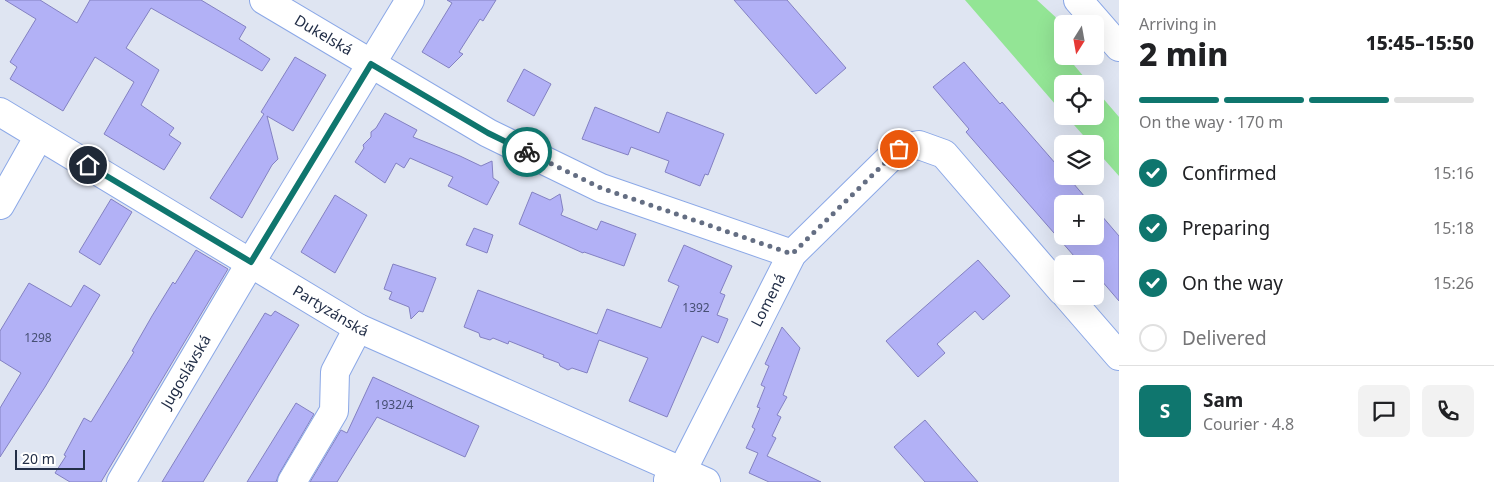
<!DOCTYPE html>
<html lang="en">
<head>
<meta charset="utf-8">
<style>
	body { margin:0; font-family:"Noto Sans",sans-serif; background:#f2f2f2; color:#202124; height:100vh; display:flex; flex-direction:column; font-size:19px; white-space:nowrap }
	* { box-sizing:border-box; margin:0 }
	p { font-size:16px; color:#757577 }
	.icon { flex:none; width:28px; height:28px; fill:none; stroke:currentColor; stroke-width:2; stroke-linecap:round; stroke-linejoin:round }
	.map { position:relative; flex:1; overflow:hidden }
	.drawer { display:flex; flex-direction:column; background:#fff; width:375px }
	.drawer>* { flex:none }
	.needle { width:32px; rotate:191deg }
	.fabs { position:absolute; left:1054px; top:15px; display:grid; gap:10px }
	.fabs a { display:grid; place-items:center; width:50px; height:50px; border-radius:8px; background:#fff; box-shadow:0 5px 20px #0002; font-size:25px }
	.scale { position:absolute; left:15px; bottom:12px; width:70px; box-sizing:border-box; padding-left:5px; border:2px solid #222e47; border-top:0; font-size:14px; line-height:18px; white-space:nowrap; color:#222e47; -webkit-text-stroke:4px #fff; paint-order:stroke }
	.pin { position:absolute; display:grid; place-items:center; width:42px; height:42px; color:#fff; margin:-21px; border:2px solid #fff; border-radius:50%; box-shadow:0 1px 5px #0007 }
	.courier { position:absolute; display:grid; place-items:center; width:50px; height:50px; margin:-25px; border:4px solid #0f766e; border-radius:50%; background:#fff; color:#222; box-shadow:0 1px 6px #0007 }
	.overview em { font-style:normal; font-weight:800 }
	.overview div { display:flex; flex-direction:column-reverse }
	.overview { display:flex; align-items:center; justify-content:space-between; height:85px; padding:0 20px }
	h1 { font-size:32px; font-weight:800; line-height:38px }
	.bar { display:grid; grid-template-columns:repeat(4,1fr); gap:8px 5px; align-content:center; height:60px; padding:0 20px }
	.bar i { height:6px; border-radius:4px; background:#e0e0e0 }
	.bar .current { background:#0f766e }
	.bar p { grid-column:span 4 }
	.line { display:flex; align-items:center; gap:12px; padding:0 20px; border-top:1px solid #e0e0e0 }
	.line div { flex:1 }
	.round { display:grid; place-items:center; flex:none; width:52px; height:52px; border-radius:8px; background:#f2f2f2 }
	ol { padding:0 20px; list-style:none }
	li { display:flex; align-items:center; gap:15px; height:55px }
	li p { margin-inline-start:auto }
	li .icon { padding:5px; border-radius:50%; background:#0f766e; color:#fff; stroke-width:4 }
	li:last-child { color:#757577 }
	li i { width:28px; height:28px; border:2px solid #e0e0e0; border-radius:50% }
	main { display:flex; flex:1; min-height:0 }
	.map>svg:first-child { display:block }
</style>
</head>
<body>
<main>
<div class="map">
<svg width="1119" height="482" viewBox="0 0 1119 482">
	<rect width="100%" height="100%" fill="#dfe5f2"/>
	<g fill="#93e595">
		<polygon points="965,0 1037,0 1062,23 1062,56 1077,56 1079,61 1074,65 1090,84 1062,84 1062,112"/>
		<polygon points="1095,89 1119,117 1119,176 1095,149 1095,144 1091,144 1066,116 1095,116"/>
	</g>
	<g fill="#b2b1f6" stroke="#8381c2">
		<polygon points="5,0 40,0 77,23 90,0 201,0 246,27 239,39 270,59 262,71 151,8 126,48 159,70 141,105 174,128 169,135 181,143 164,170 104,134 134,82 95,57 63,111 10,79 17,67 10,62 36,19"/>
		<polygon points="447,0 496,0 483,21 480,19 459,52 463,54 449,68 422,52 452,3"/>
		<polygon points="734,0 787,0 846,68 816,94"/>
		<polygon points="295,57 326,75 293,131 267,116 278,159 272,165 242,218 210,198 264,114 261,112"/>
		<polygon points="964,62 1000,104 1002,102 1062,171 1062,176 1067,176 1091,204 1062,204 1062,236 1095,236 1095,208 1119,236 1119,301 1095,273 1095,264 1081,264 966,132 969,129 933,87"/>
		<polygon points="524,69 551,84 534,116 507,101"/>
		<polygon points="595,107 659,133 667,112 724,134 708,175 705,174 700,186 665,172 669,161 631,147 628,155 582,139"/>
		<polygon points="385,113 417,130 413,137 460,156 481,166 492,161 493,178 499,182 487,205 448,186 453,177 410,158 404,168 396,163 385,183 355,162 364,148 363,145 371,137 371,132 376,128"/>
		<polygon points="532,192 550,200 560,194 563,210 561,215 597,230 601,221 636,234 624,266 584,252 583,253 519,224"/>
		<polygon points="335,195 367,215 335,273 301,252"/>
		<polygon points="111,199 132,212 100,265 79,252"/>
		<polygon points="474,228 493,235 487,253 466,245"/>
		<polygon points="684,245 732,266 720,293 725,295 717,315 728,319 718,343 702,336 667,417 629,401 648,358 599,340 587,373 572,368 568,370 560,366 559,363 543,357 544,355 509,341 508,344 493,338 490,340 480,337 479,333 464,327 478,290 597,334 607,309 661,328 679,286 668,281"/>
		<polygon points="196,250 228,269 101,482 70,482 55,473 66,456 64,455 84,418 91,422 134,352 132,351 152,316 173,282 175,284"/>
		<polygon points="978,260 1010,296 983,320 975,311 937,344 945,353 918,377 886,341"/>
		<polygon points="393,264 436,278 423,312 419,311 411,319 409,307 389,299 392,292 384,289"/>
		<polygon points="29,283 71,307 84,285 100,295 45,387 0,457 0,408 21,373 0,360 0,331"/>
		<polygon points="275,311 299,325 203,482 162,482 265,313 271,316"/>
		<polygon points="782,327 800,348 783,395 787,397 777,415 781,417 772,436 776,438 767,456 821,482 769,482 749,473 758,453 746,448 755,429 752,427 760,408 757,407 765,387 761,385 769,366 765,364"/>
		<polygon points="373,377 479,426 465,457 377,417 337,482 310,482 341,430 347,433"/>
		<polygon points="296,403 314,414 279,474 276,482 247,482"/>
		<polygon points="925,420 964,466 978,482 925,482 894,447"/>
	</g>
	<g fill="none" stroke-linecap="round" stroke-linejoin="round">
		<defs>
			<g id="minor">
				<path id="s1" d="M264 0 488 133 601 188 792 254"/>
				<polyline points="1078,0 1119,47"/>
				<path id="s2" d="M0 112 358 328 706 482"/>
				<polyline points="0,205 39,136"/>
				<polyline points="1067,296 1119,356"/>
				<path id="s3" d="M668 480 682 471 792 254 899 149 919 145 944 154 1062 291"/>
				<path id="s4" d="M121 482 251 262 410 0"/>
				<polyline points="292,482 334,411 335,372 358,328"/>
			</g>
		</defs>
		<use href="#minor" stroke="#8ba8e7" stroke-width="30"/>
		<use href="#minor" stroke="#fff" stroke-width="28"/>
	</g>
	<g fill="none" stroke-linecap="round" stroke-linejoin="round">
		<polyline stroke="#646e83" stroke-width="5" stroke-dasharray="0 9" points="527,152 601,188 792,254 899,149"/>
		<polyline stroke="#0f766e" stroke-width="6" points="88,165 251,262 371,64 488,133 527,152"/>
	</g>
	<g text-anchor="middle" stroke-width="4" stroke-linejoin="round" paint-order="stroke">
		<g font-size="12" fill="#464f73">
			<text x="696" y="312">1392</text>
			<text x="38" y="342">1298</text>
			<text x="394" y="409">1932/4</text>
		</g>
		<g font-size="15" fill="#222e47" stroke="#fff">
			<text dy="5" stroke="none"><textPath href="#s1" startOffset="69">Dukelská</textPath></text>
			<text dy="5" stroke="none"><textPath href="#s3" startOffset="208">Lomená</textPath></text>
			<text dy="5" stroke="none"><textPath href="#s2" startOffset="386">Partyzánská</textPath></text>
			<text dy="5" stroke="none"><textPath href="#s4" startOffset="128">Jugoslávská</textPath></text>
		</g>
	</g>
</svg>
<div class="fabs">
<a><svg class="needle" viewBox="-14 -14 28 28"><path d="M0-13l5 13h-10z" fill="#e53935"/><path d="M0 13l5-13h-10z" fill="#757577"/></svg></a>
<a><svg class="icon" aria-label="locate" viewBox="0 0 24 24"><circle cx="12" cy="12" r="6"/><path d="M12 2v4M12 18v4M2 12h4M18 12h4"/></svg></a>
<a><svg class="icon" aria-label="layers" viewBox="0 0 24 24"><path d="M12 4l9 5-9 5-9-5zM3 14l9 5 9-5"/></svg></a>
<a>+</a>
<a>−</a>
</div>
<div class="scale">20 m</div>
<div class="pin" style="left:899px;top:149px;background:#ea580c"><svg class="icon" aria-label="bag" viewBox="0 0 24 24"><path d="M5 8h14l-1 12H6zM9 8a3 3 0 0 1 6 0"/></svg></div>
<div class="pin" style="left:88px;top:165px;background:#1f2937"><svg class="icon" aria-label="home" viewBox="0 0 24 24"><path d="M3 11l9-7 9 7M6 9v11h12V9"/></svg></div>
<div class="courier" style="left:527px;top:152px"><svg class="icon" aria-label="bike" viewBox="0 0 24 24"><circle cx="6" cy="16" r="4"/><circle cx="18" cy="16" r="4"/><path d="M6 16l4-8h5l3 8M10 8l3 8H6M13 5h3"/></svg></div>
</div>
<section class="drawer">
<div class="overview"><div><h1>2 min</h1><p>Arriving in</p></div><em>15:45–15:50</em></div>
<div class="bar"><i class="current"></i><i class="current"></i><i class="current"></i><i></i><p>On the way · 170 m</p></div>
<ol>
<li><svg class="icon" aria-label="check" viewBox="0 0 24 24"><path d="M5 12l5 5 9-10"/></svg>Confirmed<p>15:16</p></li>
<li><svg class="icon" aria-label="check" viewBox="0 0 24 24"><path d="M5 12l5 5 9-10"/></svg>Preparing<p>15:18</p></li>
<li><svg class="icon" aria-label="check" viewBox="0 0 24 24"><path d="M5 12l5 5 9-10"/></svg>On the way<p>15:26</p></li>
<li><i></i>Delivered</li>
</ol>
<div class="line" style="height:90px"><b class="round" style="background:#0f766e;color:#fff">S</b><div><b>Sam</b><p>Courier · 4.8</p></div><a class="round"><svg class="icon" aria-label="chat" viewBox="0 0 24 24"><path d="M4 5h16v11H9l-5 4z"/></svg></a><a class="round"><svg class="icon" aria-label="phone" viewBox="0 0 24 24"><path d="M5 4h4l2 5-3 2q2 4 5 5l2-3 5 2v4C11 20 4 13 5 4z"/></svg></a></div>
</section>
</main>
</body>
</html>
